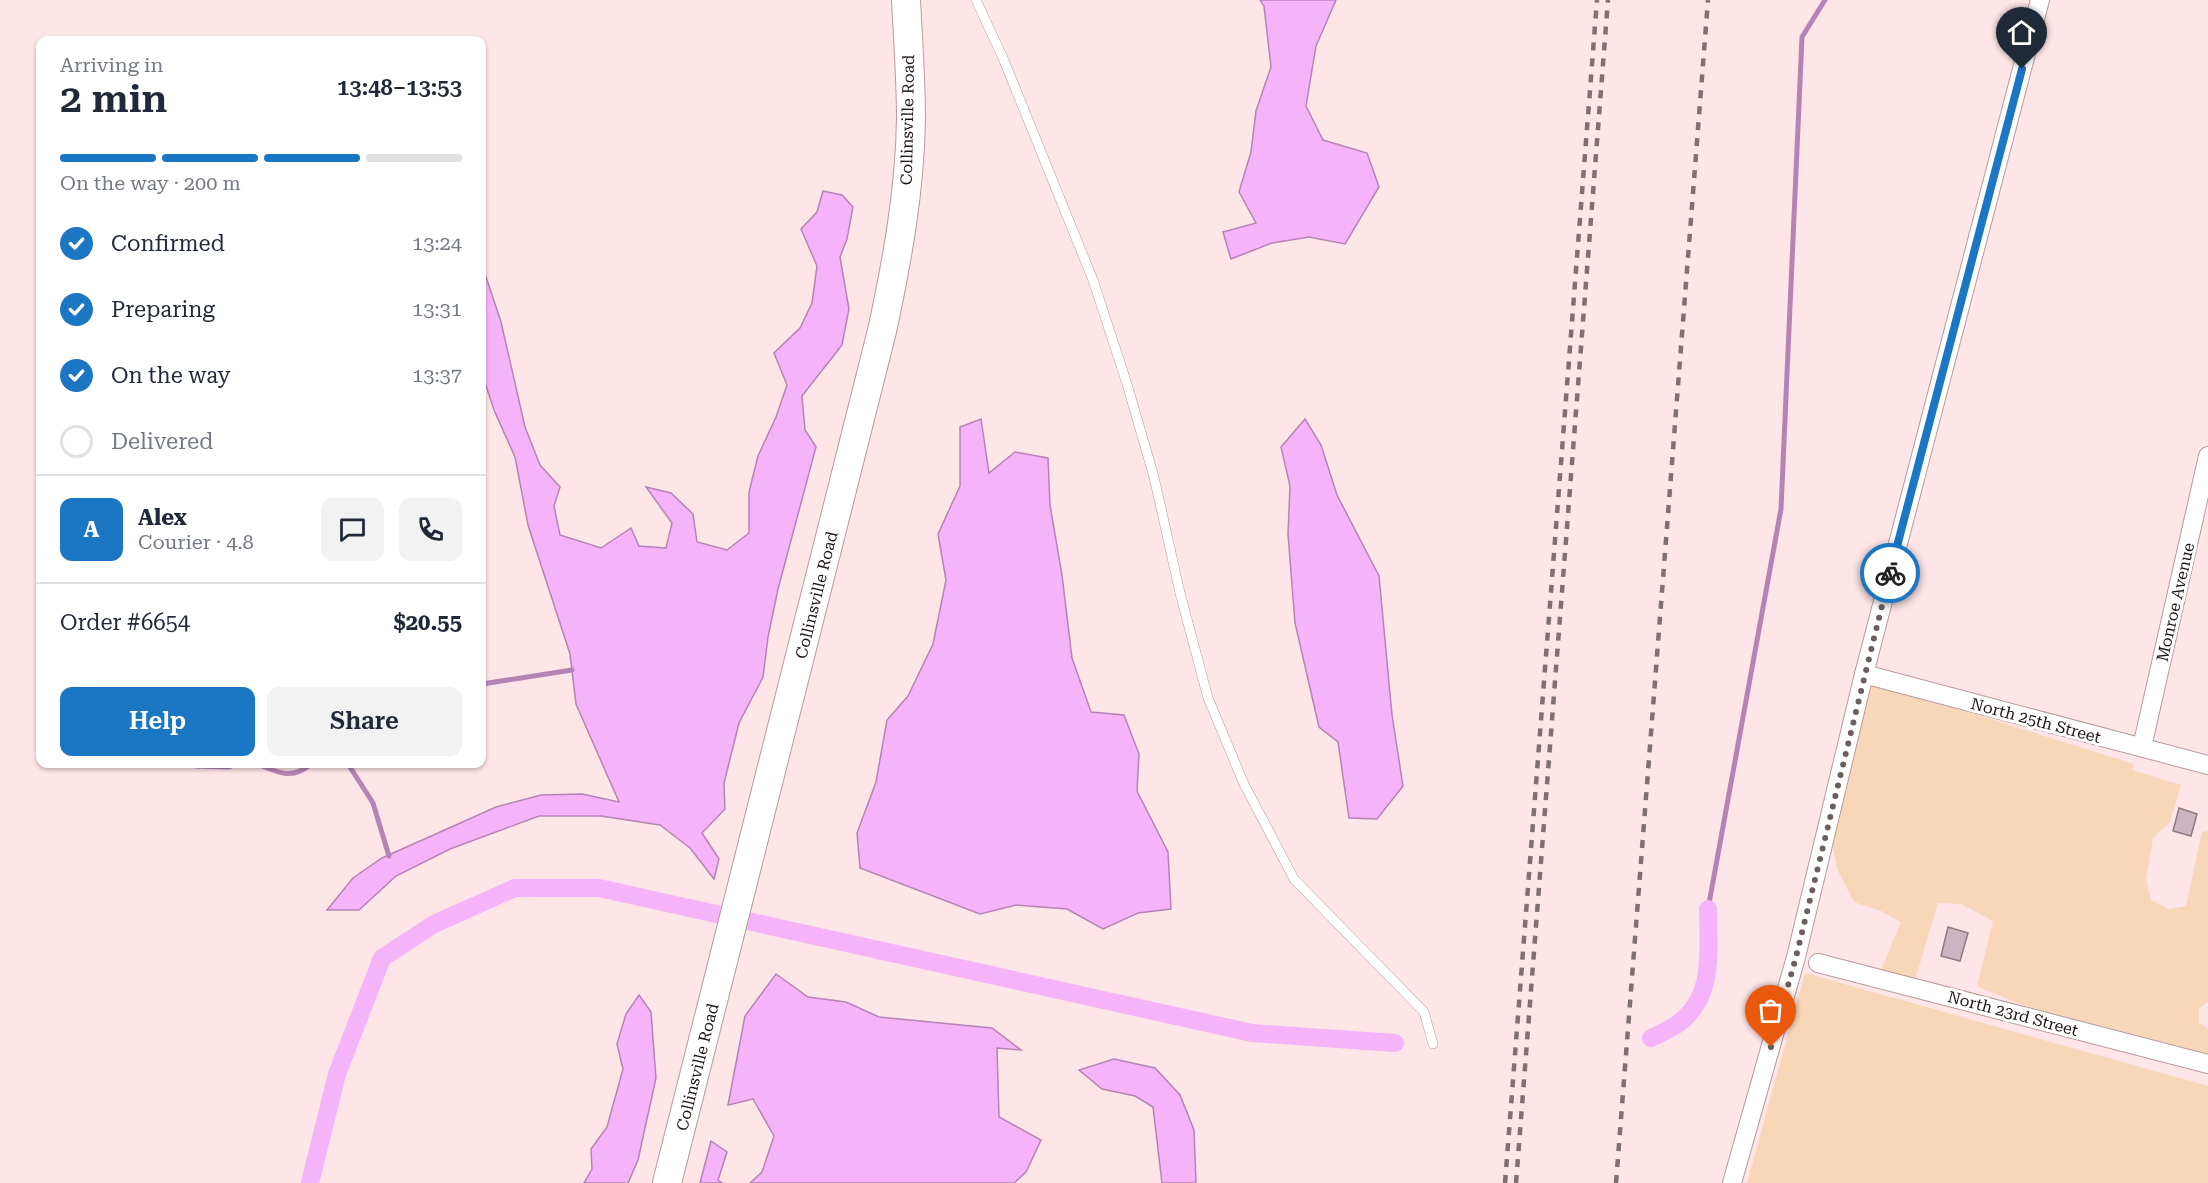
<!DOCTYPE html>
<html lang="en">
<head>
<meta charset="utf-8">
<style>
	body { margin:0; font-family:"Roboto Serif",serif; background:#f2f2f3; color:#1f2937; height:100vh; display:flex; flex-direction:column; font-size:22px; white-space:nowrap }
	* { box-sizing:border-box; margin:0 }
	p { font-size:20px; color:#747a83 }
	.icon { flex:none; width:33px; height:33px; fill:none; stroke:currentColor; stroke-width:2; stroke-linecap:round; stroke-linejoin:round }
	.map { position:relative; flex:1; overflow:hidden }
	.side { position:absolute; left:36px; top:36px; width:450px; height:732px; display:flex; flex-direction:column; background:#fff; border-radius:12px; box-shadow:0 2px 4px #0004 }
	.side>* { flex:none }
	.pin { position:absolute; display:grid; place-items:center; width:51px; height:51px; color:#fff; margin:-62px -26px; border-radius:50% 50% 50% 0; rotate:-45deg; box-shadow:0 0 6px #0007 }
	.pin .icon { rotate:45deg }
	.courier { position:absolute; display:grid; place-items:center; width:60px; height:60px; margin:-30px; border:4px solid #1b76c3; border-radius:50%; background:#fff; color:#222; box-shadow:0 2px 8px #0007 }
	.overview em { font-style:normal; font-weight:600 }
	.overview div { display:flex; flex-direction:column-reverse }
	.overview { display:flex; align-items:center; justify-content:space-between; height:102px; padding:0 24px }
	h1 { font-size:39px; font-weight:600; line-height:45px }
	.bar { display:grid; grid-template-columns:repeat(4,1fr); gap:9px 6px; align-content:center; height:72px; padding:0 24px }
	.bar i { height:8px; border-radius:4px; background:#e0e1e3 }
	.bar .active { background:#1b76c3 }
	.bar p { grid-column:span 4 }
	.line { display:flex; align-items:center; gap:15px; padding:0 24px; border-top:2px solid #e0e1e3 }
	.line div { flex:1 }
	.round { display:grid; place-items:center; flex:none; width:63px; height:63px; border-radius:12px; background:#f2f2f3 }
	ol { padding:0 24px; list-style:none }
	li { display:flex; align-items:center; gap:18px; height:66px }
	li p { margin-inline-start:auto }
	li .icon { padding:6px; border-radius:50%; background:#1b76c3; color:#fff; stroke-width:4 }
	li:last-child { color:#747a83 }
	li i { width:33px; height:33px; border:3px solid #e0e1e3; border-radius:50% }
	.action { display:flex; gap:12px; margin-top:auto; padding:12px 24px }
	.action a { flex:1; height:69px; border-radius:12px; background:#1b76c3; color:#fff; font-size:24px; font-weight:600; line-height:69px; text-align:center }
	.action a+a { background:#f2f2f3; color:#1f2937 }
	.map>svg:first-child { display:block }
</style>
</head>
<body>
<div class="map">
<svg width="2208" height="1183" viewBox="0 0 2208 1183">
	<rect width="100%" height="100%" fill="#fee5e7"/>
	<g fill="#f8d6b8">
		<path d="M1862 679 2134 764 2132 770 2181 785 2170 822 2153 838 2146 879 2151 900 2169 909 2186 906 2202 832 2208 831V1002L2199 1008V1022L2208 1029V1056C2130 1037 2050 1019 1977 986L1993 921 1961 904 1938 903 1915 980 1881 970 1901 922 1881 911 1854 902 1837 869 1830 831Z"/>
		<polygon points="1805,973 2208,1086 2208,1183 1747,1183"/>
	</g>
	<g fill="#f5b4f9" stroke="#b584b5" stroke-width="1.5">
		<polygon points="1260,0 1336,0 1316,46 1306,106 1323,140 1367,153 1379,187 1345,244 1309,237 1272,243 1231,259 1223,232 1256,223 1239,192 1251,152 1256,111 1271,67 1264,6"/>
		<polygon points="823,191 842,195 853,207 847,239 840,257 849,309 842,345 802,396 805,430 816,447 778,589 768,637 763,677 739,723 724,783 725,809 702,833 719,859 714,879 690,848 660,825 601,816 539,816 450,849 396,876 359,910 327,910 353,878 382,858 496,807 541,795 582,794 619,802 576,704 570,654 528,525 515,457 494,410 482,374 482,265 501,322 525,427 540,465 560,487 554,506 560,535 601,548 631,528 639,546 666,548 672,523 646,487 671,493 693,514 697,542 727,550 749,533 749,492 758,456 776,417 787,385 774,353 800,328 812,303 817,266 801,229 817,212"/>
		<polygon points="981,419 989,473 1015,452 1048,458 1050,505 1062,575 1072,658 1091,712 1124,715 1139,754 1137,791 1168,852 1171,909 1138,913 1103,929 1067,909 1016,905 980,914 860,868 857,833 876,782 887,720 908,696 933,644 946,580 938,534 960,486 960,427"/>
		<polygon points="1305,419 1321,445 1337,495 1379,576 1392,715 1403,786 1377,819 1349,818 1338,742 1319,727 1295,623 1288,534 1290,486 1281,447"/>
		<polygon points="776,974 808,997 846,1002 879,1017 992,1028 1021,1050 997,1048 999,1117 1041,1140 1026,1172 1014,1183 750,1183 762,1172 774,1136 753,1099 728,1105 745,1016"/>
		<polygon points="639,995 651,1012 656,1078 638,1160 628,1183 584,1183 592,1169 591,1149 607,1127 623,1069 617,1044 626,1014"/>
		<polygon points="1114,1059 1155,1068 1180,1095 1194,1130 1196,1183 1162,1183 1153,1107 1135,1096 1102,1089 1079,1070"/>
		<polygon points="711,1141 727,1152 718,1180 722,1183 700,1183"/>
	</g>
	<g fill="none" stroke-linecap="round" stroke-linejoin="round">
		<g stroke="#b584b5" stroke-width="5">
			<polyline points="482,684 572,670"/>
			<path d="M258 764C279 773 292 780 311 764"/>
			<polyline points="348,764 373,803 389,856"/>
			<polyline points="196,766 229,767 237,764"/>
			<polyline points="1708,909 1781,509 1802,37 1825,0"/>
		</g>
		<g stroke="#f5b4f9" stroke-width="18">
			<path d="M1651 1038C1659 1034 1669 1030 1676 1025 1716 998 1708 950 1708 909"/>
			<polyline points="310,1183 337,1074 382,958 434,924 515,888 599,888 1252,1033 1395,1043"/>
		</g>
	</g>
	<g fill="#ceb4c0" stroke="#917983" stroke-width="1.5">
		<polygon points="2179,808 2197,814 2191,836 2173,831"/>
		<polygon points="1948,927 1968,933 1960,961 1941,956"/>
	</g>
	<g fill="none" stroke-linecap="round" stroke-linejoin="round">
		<defs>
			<polyline id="lane" points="976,0 1003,58 1093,280 1127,384 1154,477 1180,593 1208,698 1244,784 1294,879 1424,1012 1433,1044"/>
			<g id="street">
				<polyline points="1864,674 2208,765"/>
				<polyline points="2142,747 2208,456"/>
				<polyline points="1818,963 2208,1064"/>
				<polyline points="1732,1183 1796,957 1864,674 2040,0"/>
			</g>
			<path id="primary" d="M667 1183 882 331C897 261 910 191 911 119 911 79 908 40 906 0"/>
		</defs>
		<use href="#lane" stroke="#b79b9d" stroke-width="10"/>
		<use href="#street" stroke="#b79b9d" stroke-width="20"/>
		<use href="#primary" stroke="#b79b9d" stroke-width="30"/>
		<use href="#lane" stroke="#fff" stroke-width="9"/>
		<use href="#street" stroke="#fff" stroke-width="18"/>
		<use href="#primary" stroke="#fff" stroke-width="28"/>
		<g stroke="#817072" stroke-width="4.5" stroke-dasharray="8 8" stroke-linecap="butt">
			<polyline points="1505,1183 1597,0"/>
			<polyline points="1516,1183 1608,0"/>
			<polyline points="1616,1183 1708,0"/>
		</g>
	</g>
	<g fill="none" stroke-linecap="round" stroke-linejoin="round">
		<polyline stroke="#6d5e5f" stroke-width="6" stroke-dasharray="0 10.8" points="1771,1047 1796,957 1890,573"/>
		<polyline stroke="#1b76c3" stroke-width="8" points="1890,573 2022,69"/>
	</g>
	<g text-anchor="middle" stroke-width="6" stroke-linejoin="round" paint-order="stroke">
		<g font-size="16" fill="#1f1516" stroke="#fff">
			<text transform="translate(907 120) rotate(-89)" y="6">Collinsville Road</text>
			<text transform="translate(816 595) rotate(-76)" y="6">Collinsville Road</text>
			<text transform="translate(2175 602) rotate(-77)" y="6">Monroe Avenue</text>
			<text transform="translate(2036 720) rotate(15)" y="6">North 25th Street</text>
			<text transform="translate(2013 1013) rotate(15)" y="6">North 23rd Street</text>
			<text transform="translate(697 1067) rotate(-76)" y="6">Collinsville Road</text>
		</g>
	</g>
</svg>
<div class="pin" style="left:1771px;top:1047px;background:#ea580c"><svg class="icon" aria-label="bag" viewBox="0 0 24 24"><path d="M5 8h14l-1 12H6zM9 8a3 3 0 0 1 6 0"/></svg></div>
<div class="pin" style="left:2022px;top:69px;background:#1f2937"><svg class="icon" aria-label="home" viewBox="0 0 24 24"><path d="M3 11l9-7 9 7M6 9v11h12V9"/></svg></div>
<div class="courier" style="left:1890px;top:573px"><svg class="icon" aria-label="bike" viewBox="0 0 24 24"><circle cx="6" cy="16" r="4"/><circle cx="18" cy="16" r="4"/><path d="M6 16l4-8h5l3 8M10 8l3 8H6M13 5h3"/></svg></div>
<section class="side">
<div class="overview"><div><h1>2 min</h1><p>Arriving in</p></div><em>13:48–13:53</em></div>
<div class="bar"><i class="active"></i><i class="active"></i><i class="active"></i><i></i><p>On the way · 200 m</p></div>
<ol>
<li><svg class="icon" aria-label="check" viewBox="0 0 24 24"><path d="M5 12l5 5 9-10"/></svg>Confirmed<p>13:24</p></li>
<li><svg class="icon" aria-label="check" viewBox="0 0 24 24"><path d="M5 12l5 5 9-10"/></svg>Preparing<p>13:31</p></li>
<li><svg class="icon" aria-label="check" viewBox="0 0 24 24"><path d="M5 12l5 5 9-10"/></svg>On the way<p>13:37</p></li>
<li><i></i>Delivered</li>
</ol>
<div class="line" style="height:108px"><b class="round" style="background:#1b76c3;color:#fff">A</b><div><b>Alex</b><p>Courier · 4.8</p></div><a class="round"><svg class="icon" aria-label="chat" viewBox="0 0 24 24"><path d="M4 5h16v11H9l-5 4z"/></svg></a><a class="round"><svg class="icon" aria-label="phone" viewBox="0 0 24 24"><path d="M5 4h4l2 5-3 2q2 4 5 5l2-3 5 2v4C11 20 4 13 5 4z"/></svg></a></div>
<div class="line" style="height:78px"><div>Order #6654</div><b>$20.55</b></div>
<div class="action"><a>Help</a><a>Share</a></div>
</section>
</div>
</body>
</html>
